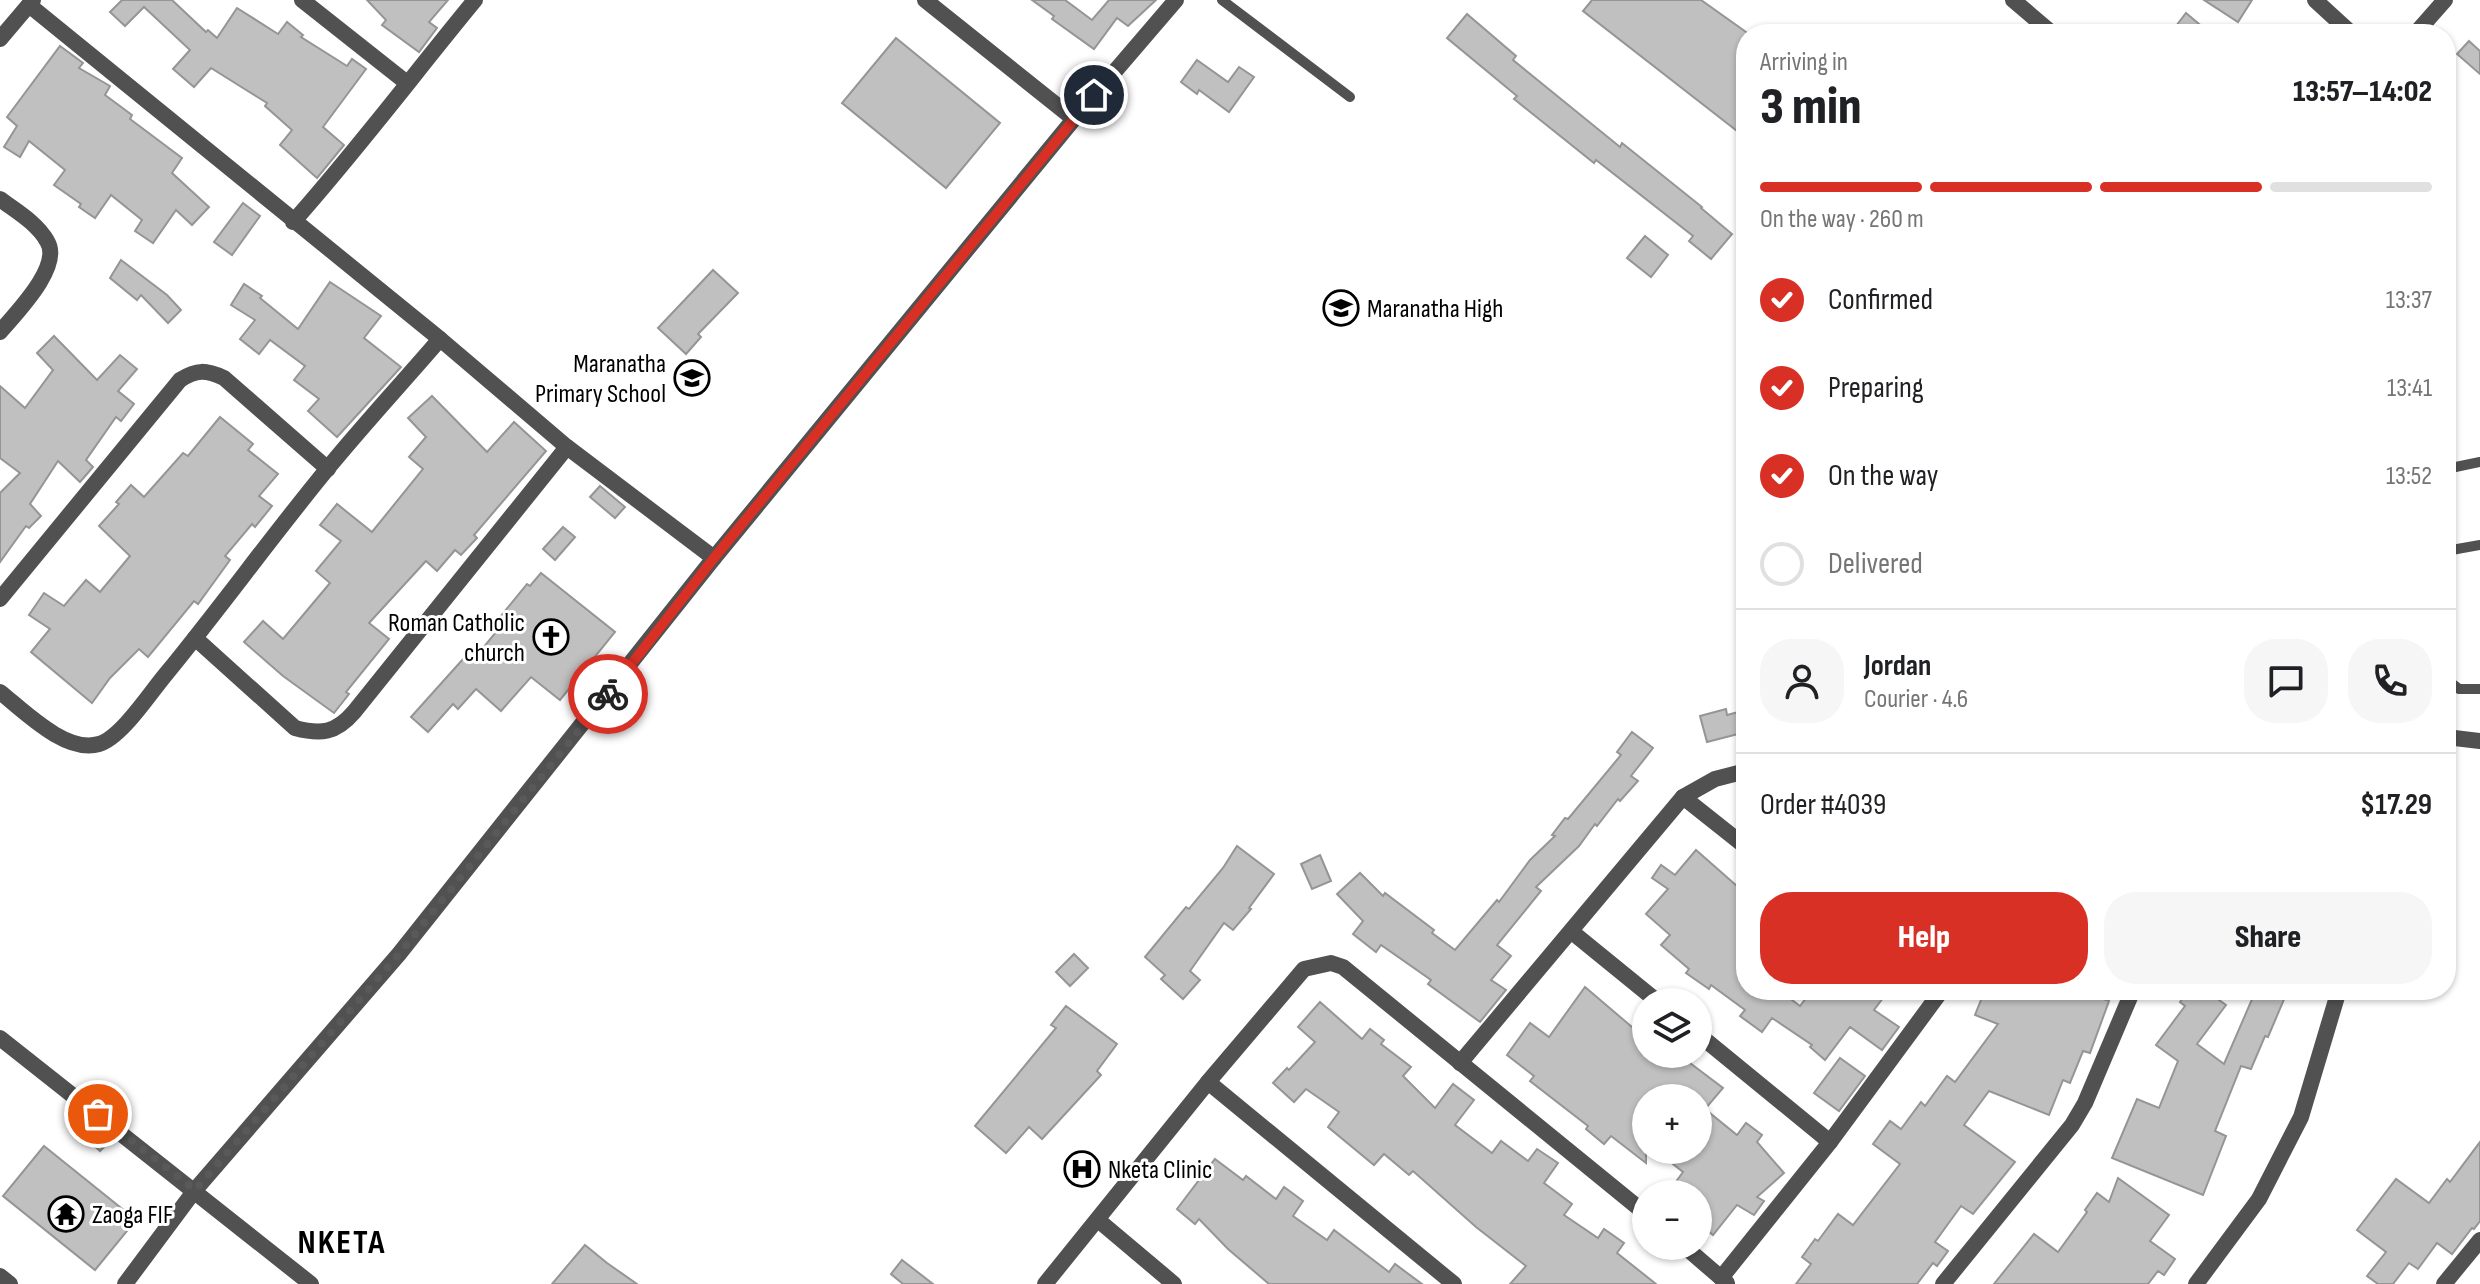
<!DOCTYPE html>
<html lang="en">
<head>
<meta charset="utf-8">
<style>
	body { margin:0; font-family:"Sofia Sans Condensed",sans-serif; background:#f6f6f6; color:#202124; height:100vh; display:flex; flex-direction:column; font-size:30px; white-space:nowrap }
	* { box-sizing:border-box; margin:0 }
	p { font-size:26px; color:#757577 }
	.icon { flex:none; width:44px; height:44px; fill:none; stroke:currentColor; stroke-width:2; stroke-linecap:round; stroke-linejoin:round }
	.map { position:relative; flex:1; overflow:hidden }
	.sheet { position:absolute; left:1736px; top:24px; width:720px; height:976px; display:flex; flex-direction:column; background:#fff; border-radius:32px; box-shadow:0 2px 6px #0004 }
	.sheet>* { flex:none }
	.buttons { position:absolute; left:1632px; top:988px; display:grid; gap:16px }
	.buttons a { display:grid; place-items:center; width:80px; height:80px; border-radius:50%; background:#fff; box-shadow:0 2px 6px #0004; font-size:40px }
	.pin { position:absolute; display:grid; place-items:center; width:68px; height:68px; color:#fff; margin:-34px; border:4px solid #fff; border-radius:50%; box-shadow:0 2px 8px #0007 }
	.courier { position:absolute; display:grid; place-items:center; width:80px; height:80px; margin:-40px; border:6px solid #d93025; border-radius:50%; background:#fff; color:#222; box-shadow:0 2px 10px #0007 }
	.head em { font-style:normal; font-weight:800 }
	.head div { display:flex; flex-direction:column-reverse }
	.head { display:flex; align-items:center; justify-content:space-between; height:136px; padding:0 24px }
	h1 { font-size:52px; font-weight:800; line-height:60px }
	.bar { display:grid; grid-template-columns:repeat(4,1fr); gap:12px 8px; align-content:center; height:96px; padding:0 24px }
	.bar i { height:10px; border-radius:6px; background:#e0e0e0 }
	.bar .selected { background:#d93025 }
	.bar p { grid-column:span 4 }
	.line { display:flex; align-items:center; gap:20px; padding:0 24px; border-top:2px solid #e0e0e0 }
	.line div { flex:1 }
	.round { display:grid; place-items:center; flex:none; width:84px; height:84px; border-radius:32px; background:#f6f6f6 }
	ol { padding:0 24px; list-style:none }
	li { display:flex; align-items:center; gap:24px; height:88px }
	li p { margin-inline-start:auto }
	li .icon { padding:8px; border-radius:50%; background:#d93025; color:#fff; stroke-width:4 }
	li:last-child { color:#757577 }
	li i { width:44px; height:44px; border:4px solid #e0e0e0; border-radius:50% }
	.action { display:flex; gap:16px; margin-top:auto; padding:16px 24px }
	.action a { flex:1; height:92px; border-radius:32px; background:#d93025; color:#fff; font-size:32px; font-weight:800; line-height:92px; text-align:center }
	.action a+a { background:#f6f6f6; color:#202124 }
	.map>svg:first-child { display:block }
</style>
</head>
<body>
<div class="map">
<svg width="2480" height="1284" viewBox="0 0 2480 1284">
	<rect width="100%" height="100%" fill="#fff"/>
	<g fill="#c0c0c0" stroke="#959595" stroke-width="2">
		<polygon points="122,0 172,0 206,32 208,30 217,38 237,8 278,34 287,22 303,35 301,37 347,66 352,59 366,69 323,127 344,145 317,178 280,145 292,130 265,106 267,103 211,68 194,87 173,69 190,50 144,7 125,26 110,12"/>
		<polygon points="367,0 448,0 429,22 437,28 419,52 382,25 386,20"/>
		<polygon points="1032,0 1065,0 1092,20 1109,0 1156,0 1128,26 1117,18 1094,49 1052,19 1054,16"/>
		<polygon points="1592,0 1701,0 1746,32 1746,138 1583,11"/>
		<polygon points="2204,0 2252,0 2238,22"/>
		<polygon points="2186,13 2211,34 2170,34"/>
		<polygon points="1467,14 1516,56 1513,60 1620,147 1622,143 1702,207 1701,208 1732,234 1711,259 1689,241 1693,236 1596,160 1594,163 1514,99 1517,96 1447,38"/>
		<polygon points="896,38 1000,123 946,188 842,103"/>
		<polygon points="2469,41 2480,51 2480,74 2457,54"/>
		<polygon points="60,46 83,63 79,68 110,86 105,95 132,115 130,119 182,158 172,173 209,207 192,225 176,210 153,243 135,231 142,220 111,195 95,218 79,207 81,204 54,185 65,170 29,141 20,157 4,147 17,126 7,117"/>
		<polygon points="1197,60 1228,82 1239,67 1254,77 1229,112 1199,90 1197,94 1181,82"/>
		<polygon points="243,203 260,216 232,255 214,242"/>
		<polygon points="1645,236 1668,255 1651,277 1627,258"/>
		<polygon points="121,260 167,295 181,310 168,323 141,295 137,300 110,278"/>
		<polygon points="713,270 738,293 698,334 701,337 686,354 658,328"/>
		<polygon points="330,282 381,316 364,338 401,367 337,437 308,411 319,399 294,380 305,366 270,340 259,354 240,339 255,320 231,305 244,284 262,296 260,298 298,329"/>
		<polygon points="54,336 97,380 120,355 137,369 118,391 134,404 121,421 116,417 86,460 93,467 80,482 58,461 30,504 41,516 29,528 26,526 0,562 0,493 20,473 0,458 0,386 25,408 53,370 37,353"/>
		<polygon points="432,396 487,452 514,422 546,451 474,535 477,538 461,555 455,550 437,571 426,561 369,623 389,639 346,692 349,694 334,713 283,676 244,642 263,621 283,639 330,583 316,571 341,541 320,525 337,504 372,532 423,469 409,457 426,437 408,418"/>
		<polygon points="220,417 253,444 248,450 278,474 259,496 272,506 255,527 252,524 225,556 230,560 198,604 194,601 148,657 139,649 110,678 92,703 31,652 50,629 29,615 44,593 64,606 86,580 100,592 130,556 99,526 119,504 116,502 131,485 144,497 183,453 188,456"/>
		<polygon points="600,486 625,507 615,518 590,497"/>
		<polygon points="563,527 575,537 555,560 543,549"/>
		<polygon points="541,573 615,632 560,700 531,677 501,711 476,689 458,709 453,704 428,732 411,717 473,648 479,653 505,621 500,617 527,584 530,586"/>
		<polygon points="1726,709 1727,715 1746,710 1746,732 1707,742 1700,716"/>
		<polygon points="1632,732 1653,748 1631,776 1638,781 1620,801 1618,799 1597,826 1595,824 1579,846 1536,887 1541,891 1497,945 1511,956 1491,980 1506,990 1480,1022 1428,984 1431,980 1381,945 1376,952 1353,934 1363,921 1337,894 1360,873 1383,896 1385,893 1434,930 1432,933 1455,950 1497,900 1499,902 1530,860 1555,836 1552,835 1565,818 1568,819 1621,755 1617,752"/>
		<polygon points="1237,846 1274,874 1249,908 1251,909 1233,930 1224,923 1190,971 1200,980 1183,999 1161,979 1165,975 1145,957 1186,907 1189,909 1223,868"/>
		<polygon points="1696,850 1746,894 1746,990 1779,990 1800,1006 1812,990 1872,990 1883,998 1874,1010 1899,1027 1882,1050 1850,1027 1825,1060 1810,1047 1812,1045 1772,1018 1762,1032 1740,1016 1745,1010 1711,985 1709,989 1686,973 1689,969 1661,945 1670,935 1646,914 1668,889 1652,878 1661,865 1675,875"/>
		<polygon points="1320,855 1331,881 1312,889 1301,864"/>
		<polygon points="1074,954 1088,968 1070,986 1056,972"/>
		<polygon points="1585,987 1646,1039 1646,1054 1678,1054 1723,1088 1705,1109 1737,1135 1746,1123 1762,1135 1757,1142 1784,1173 1757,1197 1764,1201 1754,1215 1737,1205 1713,1235 1698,1223 1698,1194 1667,1194 1683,1172 1655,1150 1698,1150 1698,1098 1646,1098 1646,1163 1611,1136 1604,1144 1586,1129 1588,1126 1530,1081 1534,1076 1507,1055 1530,1023 1549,1037"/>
		<polygon points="1985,990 2109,990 2103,999 2109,1001 2090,1053 2083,1051 2070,1083 2063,1080 2049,1115 1989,1091 1964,1125 2015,1162 1973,1214 1961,1206 1935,1242 1948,1251 1937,1266 1933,1263 1917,1284 1796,1284 1811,1264 1802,1257 1815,1239 1818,1241 1838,1214 1853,1225 1900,1164 1873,1144 1890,1121 1901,1129 1921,1102 1925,1106 1947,1076 1955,1082 1998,1024 1975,1015"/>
		<polygon points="2189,990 2205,990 2226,1005 2197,1044 2224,1064 2256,990 2288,990 2268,1037 2265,1036 2251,1069 2241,1066 2215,1131 2226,1136 2203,1195 2112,1158 2137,1099 2159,1108 2178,1061 2156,1045 2185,1006 2180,1002"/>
		<polygon points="1320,1002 1362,1039 1370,1029 1384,1040 1381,1044 1411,1067 1403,1076 1435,1108 1453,1084 1474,1100 1455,1125 1492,1153 1501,1141 1528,1161 1537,1149 1558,1163 1544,1183 1572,1204 1564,1215 1598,1238 1604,1229 1624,1243 1617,1253 1656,1284 1510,1284 1526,1266 1476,1227 1413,1171 1409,1175 1384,1154 1374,1165 1328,1127 1339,1112 1306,1089 1294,1102 1273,1083 1287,1068 1289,1070 1315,1042 1298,1027"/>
		<polygon points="1066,1006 1117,1044 1097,1071 1101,1075 1042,1139 1029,1127 1006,1153 975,1126 1056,1028 1051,1025"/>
		<polygon points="1840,1058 1865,1076 1839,1111 1814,1093"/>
		<polygon points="77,1113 111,1140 100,1151 69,1122"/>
		<polygon points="2480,1142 2480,1221 2474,1229 2472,1228 2452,1254 2437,1243 2418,1269 2409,1263 2393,1284 2378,1284 2367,1276 2386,1252 2357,1230 2396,1179 2429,1203 2447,1179 2450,1182"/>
		<polygon points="44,1146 136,1220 95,1270 3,1196"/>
		<polygon points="1215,1159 1243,1180 1246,1176 1276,1199 1284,1187 1303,1201 1293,1216 1327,1240 1334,1230 1389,1272 1395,1264 1422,1284 1269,1284 1228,1249 1199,1219 1195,1224 1177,1209"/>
		<polygon points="2118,1178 2169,1215 2150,1241 2175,1259 2164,1275 2158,1271 2148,1284 1994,1284 2034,1234 2058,1252 2087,1212 2085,1210 2097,1193 2109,1202"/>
		<polygon points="585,1245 607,1263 637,1284 552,1284"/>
		<polygon points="902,1260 933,1284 903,1284 891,1274"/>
	</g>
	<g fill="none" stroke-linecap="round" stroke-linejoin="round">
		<g stroke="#515151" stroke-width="10">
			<polyline points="1222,0 1350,97"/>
			<polyline points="2446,469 2480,462"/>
			<polyline points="2446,551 2480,545"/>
			<polyline points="2446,660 2450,682 2459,689 2480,689"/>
		</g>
		<g stroke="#515151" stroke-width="16">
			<polyline points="302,0 407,83"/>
			<polyline points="925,0 1074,119"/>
			<polyline points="2315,0 2352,34"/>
			<polyline points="29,5 440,339 567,447 714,558"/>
			<polyline points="2415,34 2445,0"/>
			<polyline points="0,39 33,0"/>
			<path d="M0 199C16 211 37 223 47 241 63 266 16 313 0 332"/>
			<path d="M293 222C357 150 414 74 475 0"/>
			<path d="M0 599 180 380C197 369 206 370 224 378L328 469"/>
			<path d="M195 638 295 728C321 735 336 733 354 712L567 447"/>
			<path d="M0 692C24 711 66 754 99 744 121 738 150 693 166 674 221 607 272 536 328 468 364 424 403 382 440 339"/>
			<polyline points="2446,737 2480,741"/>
			<polyline points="1683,797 1746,847"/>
			<polyline points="1572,932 1658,1002"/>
			<polyline points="1698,1034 1830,1142"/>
			<polyline points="0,1038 311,1284"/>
			<polyline points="1460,1063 1683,797 1715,779 1746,771"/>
			<polyline points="1208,1082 1454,1284"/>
			<polyline points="1098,1220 1174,1284"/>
			<polyline points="1684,1246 1727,1283"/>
			<polyline points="0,1276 10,1284"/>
			<polyline points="1721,1278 1830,1142 1942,990"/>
			<polyline points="125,1284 195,1190 399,954 714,558 1074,119 1176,0"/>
			<polyline points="1045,1284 1208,1082 1304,969 1331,963 1343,967 1646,1214"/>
			<polyline points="1943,1284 2072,1125 2085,1103 2133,990"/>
			<polyline points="2444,1284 2480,1240"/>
		</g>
		<g stroke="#515151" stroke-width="16">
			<polyline points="2013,0 2053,34"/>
			<polyline points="2196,1284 2259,1199 2301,1117 2339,990"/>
		</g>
	</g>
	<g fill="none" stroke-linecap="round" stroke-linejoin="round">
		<polyline stroke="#595959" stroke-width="8" stroke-dasharray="0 14.4" points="98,1114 195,1190 399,954 608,694"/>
		<polyline stroke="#d93025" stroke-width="10" points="608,694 714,558 1094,95"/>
	</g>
	<defs>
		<symbol id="school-ring" viewBox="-11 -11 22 22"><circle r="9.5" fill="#fff" stroke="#000" stroke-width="1.5"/><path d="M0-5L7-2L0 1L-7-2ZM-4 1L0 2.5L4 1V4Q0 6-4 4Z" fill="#000"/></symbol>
		<symbol id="church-ring" viewBox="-11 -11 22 22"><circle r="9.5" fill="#fff" stroke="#000" stroke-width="1.5"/><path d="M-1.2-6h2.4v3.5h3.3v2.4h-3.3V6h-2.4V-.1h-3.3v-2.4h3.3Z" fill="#000"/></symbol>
		<symbol id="hospital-ring" viewBox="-11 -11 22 22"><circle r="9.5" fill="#fff" stroke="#000" stroke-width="1.5"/><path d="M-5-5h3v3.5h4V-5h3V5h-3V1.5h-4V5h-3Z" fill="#000"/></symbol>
		<symbol id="temple-ring" viewBox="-11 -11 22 22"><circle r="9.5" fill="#fff" stroke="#000" stroke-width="1.5"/><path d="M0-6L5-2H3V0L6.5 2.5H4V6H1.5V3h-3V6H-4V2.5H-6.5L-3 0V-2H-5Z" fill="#000"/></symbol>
	</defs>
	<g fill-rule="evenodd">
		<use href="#school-ring" x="1321" y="288" width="40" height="40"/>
		<use href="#school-ring" x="672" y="358" width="40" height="40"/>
		<use href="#church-ring" x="531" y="617" width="40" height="40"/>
		<use href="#hospital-ring" x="1062" y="1149" width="40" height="40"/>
		<use href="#temple-ring" x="46" y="1194" width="40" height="40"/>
	</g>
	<g text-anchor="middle" stroke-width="6" stroke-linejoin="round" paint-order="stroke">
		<g font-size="26" fill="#000" stroke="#fff" text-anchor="start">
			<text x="1367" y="317">Maranatha High</text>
			<text x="666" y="372" text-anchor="end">Maranatha<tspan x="666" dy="30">Primary School</tspan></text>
			<text x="525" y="631" text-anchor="end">Roman Catholic<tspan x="525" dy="30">church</tspan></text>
			<text x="1108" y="1178">Nketa Clinic</text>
			<text x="92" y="1223">Zaoga FIF</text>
		</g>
		<g font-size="34" font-weight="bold" letter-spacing="2" fill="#000" stroke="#fff">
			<text x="342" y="1253">NKETA</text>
		</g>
	</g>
</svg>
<div class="buttons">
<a><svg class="icon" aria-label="layers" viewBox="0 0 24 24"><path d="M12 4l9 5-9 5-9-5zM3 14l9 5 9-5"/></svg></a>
<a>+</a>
<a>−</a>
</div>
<div class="pin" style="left:98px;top:1114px;background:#ea580c"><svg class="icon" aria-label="bag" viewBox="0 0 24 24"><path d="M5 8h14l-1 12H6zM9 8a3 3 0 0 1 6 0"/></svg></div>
<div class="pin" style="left:1094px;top:95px;background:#1f2937"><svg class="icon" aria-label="home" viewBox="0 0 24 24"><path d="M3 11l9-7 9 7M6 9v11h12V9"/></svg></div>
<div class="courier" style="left:608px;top:694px"><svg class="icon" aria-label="bike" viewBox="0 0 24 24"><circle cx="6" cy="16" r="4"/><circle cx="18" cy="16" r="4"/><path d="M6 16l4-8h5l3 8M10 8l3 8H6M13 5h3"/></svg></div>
<section class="sheet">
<div class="head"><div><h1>3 min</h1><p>Arriving in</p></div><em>13:57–14:02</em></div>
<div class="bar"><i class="selected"></i><i class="selected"></i><i class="selected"></i><i></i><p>On the way · 260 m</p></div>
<ol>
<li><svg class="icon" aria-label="check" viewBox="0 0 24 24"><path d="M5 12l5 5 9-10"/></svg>Confirmed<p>13:37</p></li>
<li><svg class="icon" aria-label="check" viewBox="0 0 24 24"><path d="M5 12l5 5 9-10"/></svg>Preparing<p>13:41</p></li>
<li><svg class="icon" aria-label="check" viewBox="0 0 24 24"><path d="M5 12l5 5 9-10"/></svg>On the way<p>13:52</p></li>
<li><i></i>Delivered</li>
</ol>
<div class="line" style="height:144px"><a class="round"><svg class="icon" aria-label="person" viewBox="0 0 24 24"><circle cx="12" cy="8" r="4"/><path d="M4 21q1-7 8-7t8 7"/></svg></a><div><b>Jordan</b><p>Courier · 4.6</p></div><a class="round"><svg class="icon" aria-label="chat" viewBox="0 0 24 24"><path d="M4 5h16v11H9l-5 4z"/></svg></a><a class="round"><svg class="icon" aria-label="phone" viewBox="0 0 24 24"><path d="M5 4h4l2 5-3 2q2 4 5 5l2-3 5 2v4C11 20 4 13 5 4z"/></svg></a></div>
<div class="line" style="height:104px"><div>Order #4039</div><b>$17.29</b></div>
<div class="action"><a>Help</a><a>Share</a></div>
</section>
</div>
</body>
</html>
